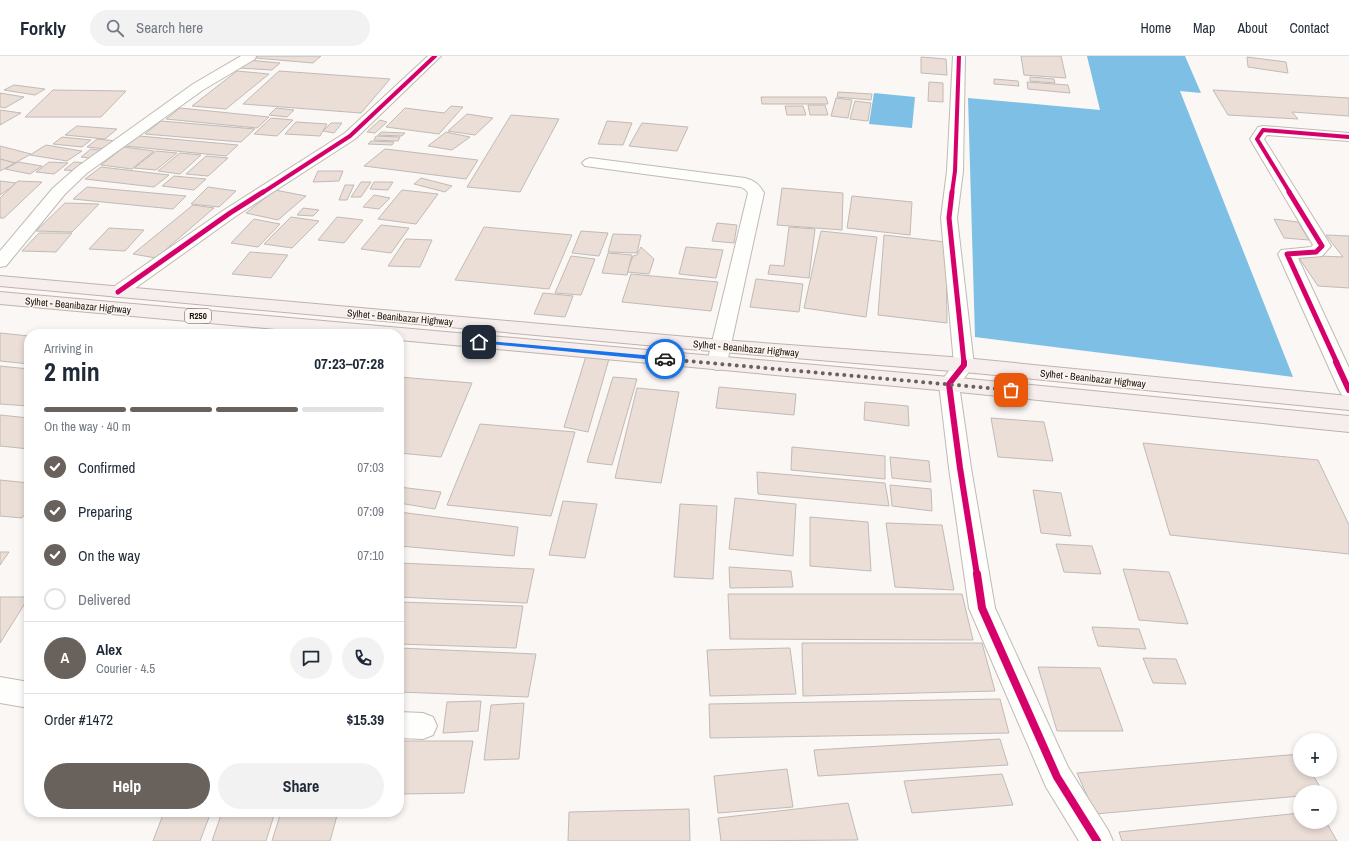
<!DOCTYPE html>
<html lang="en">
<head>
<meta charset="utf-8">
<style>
	body { margin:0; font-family:"Archivo Narrow",sans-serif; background:#f2f2f3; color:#1f2937; height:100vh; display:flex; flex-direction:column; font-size:15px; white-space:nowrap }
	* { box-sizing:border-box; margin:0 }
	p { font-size:13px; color:#747a83 }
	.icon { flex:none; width:22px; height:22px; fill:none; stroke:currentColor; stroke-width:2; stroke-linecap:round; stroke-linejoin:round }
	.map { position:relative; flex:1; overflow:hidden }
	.sheet { position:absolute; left:24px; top:273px; width:380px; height:488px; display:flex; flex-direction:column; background:#fff; border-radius:16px; box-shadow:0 2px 6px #0003 }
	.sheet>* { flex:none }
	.buttons { position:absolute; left:1293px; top:677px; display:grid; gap:8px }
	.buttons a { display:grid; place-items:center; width:44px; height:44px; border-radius:50%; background:#fff; box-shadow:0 2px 6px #0003; font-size:20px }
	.pin { position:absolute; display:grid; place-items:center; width:34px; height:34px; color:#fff; margin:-17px; border-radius:8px; box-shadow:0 2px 6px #0006 }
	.courier { position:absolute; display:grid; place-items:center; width:40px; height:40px; margin:-20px; border:3px solid #1a73e8; border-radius:50%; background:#fff; color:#222; box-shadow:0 1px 5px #0007 }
	.overview em { font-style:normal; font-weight:700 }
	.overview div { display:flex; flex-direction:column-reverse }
	.overview { display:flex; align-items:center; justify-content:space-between; height:68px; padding:0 20px }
	h1 { font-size:26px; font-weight:700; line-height:30px }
	.bar { display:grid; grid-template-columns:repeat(4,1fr); gap:6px 4px; align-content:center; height:48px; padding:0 20px }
	.bar i { height:5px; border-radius:3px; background:#e0e1e3 }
	.bar .active { background:#69625c }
	.bar p { grid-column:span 4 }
	.line { display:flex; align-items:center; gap:10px; padding:0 20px; border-top:1px solid #e0e1e3 }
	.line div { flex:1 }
	.round { display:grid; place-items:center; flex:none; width:42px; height:42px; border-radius:21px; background:#f2f2f3 }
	ol { padding:0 20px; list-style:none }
	li { display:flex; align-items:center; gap:12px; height:44px }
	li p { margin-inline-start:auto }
	li .icon { padding:4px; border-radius:50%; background:#69625c; color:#fff; stroke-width:4 }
	li:last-child { color:#747a83 }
	li i { width:22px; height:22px; border:2px solid #e0e1e3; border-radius:50% }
	.action { display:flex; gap:8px; margin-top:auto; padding:8px 20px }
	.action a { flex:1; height:46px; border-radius:24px; background:#69625c; color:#fff; font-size:16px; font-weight:700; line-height:46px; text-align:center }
	.action a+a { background:#f2f2f3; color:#1f2937 }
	header { display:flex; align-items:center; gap:24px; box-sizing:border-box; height:56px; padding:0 20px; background:#fff; border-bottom:1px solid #e0e1e3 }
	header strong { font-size:19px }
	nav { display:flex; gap:22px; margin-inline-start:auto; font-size:14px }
	.search { width:280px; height:36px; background:#f2f2f3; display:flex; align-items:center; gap:10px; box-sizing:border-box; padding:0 14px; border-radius:22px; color:#747a83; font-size:15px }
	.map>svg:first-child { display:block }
</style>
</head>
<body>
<header>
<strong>Forkly</strong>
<div class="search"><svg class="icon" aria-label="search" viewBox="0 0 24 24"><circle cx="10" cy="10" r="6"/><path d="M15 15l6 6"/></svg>Search here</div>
<nav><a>Home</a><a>Map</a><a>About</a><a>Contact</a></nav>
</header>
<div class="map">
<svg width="1349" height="785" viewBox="0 0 1349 785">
	<rect width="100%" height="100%" fill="#faf7f4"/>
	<g fill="#7ec0e5">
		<polygon points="1087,0 1185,0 1201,37 1180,35 1293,321 975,281 968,42 1100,54"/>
		<polygon points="874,37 915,41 912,72 869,68"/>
	</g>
	<g fill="#eaded7" stroke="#c1bab6">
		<polygon points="258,0 321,0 313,7 255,2"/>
		<polygon points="1021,0 1061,0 1066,22 1024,19"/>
		<polygon points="921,1 946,3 947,19 921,17"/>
		<polygon points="1247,1 1286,6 1288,17 1248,11"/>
		<polygon points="248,4 280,7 272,14 239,12"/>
		<polygon points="237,15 269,18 226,53 192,50"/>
		<polygon points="279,15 390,23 361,57 243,48"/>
		<polygon points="1030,21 1054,23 1055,27 1030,25"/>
		<polygon points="994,23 1018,25 1019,30 994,28"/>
		<polygon points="929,26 943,27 943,46 928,45"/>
		<polygon points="1027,26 1068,29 1070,37 1028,33"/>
		<polygon points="14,29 45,33 35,39 4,34"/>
		<polygon points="53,34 126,35 101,61 25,61"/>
		<polygon points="1213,34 1349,42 1349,60 1292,56 1298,63 1228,59"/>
		<polygon points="838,36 872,38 871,44 837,41"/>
		<polygon points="0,37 24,41 5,52 0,51"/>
		<polygon points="761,41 826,41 828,48 762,48"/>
		<polygon points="836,42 852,44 848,62 831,60"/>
		<polygon points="855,45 871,47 868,65 850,63"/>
		<polygon points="808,49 825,49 828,59 810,59"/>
		<polygon points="451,50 463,51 439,78 386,71 405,52 444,57"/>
		<polygon points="785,50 803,50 806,59 787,59"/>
		<polygon points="180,52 269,61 257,72 166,63"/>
		<polygon points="276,52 294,54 287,61 269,59"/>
		<polygon points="0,54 21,57 0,69"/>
		<polygon points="467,58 493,62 475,79 448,75"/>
		<polygon points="511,59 559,63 520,136 467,131"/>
		<polygon points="271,62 293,64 277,80 254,78"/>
		<polygon points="380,64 387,66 375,77 367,76"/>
		<polygon points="161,65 255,73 241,86 145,78"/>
		<polygon points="607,65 632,67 623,89 598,88"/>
		<polygon points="296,66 327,68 320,80 285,78"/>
		<polygon points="331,67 342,67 334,77 323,75"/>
		<polygon points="642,67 688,71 677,95 629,90"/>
		<polygon points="77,70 117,73 105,83 65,79"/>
		<polygon points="381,76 405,77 402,80 378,79"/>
		<polygon points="446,76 470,81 452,94 428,90"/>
		<polygon points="139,80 238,89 226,100 125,90"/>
		<polygon points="376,80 400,81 398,85 374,84"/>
		<polygon points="62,81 91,84 82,91 53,88"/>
		<polygon points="97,83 117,85 107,93 87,91"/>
		<polygon points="371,85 394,86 392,89 368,88"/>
		<polygon points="46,89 82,95 67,105 30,99"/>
		<polygon points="0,90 31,98 15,107 0,103"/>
		<polygon points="124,91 154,95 132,113 101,109"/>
		<polygon points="91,93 106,95 96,103 81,101"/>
		<polygon points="385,93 478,104 466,123 364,110"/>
		<polygon points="156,95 177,97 156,114 134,112"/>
		<polygon points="180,97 201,99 180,118 158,115"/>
		<polygon points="206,100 228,102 208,120 186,118"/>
		<polygon points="0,103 15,107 0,115"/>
		<polygon points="18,106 42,110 30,118 5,113"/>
		<polygon points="49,106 68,107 54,118 36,116"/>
		<polygon points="74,106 87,107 77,115 64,114"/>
		<polygon points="101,111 169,119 154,131 85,123"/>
		<polygon points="318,115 343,115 339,125 313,126"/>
		<polygon points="174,120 206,123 194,134 162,130"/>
		<polygon points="421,122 452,130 445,136 414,128"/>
		<polygon points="0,125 17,127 0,139"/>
		<polygon points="18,125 42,126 4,162 0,162 0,142"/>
		<polygon points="361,126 371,126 361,141 351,141"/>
		<polygon points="374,126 393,126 388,134 370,133"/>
		<polygon points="345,129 354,129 347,144 339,144"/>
		<polygon points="87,131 186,140 173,153 73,143"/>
		<polygon points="208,131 236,135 219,151 191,148"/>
		<polygon points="782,132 843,137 842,174 777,169"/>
		<polygon points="275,134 306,140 278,164 246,157"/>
		<polygon points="402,134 438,138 416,168 378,163"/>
		<polygon points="374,139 390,142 379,153 363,151"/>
		<polygon points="852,140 912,146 910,179 847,172"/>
		<polygon points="65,147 99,148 72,176 36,175"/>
		<polygon points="193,149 214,152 156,202 133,198"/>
		<polygon points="303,152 319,154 313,160 297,159"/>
		<polygon points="291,161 319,165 292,192 264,188"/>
		<polygon points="337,161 363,164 344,187 318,184"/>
		<polygon points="254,163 280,168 258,191 231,187"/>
		<polygon points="1274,163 1298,166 1309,184 1284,182"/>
		<polygon points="717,167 737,169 734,187 712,185"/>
		<polygon points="381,169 409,172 391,197 361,193"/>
		<polygon points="484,171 572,179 549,233 455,224"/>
		<polygon points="789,171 815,173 809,222 768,218 770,209 784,210"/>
		<polygon points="109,172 144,174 125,195 89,193"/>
		<polygon points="581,175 608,177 599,200 572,197"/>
		<polygon points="821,175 877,181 866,261 804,252"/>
		<polygon points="39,177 72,177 56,196 22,195"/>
		<polygon points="613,178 641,179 637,197 608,196"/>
		<polygon points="884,179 946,186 947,267 878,259"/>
		<polygon points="1326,179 1349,180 1349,232 1318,230 1297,199 1343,201"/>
		<polygon points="406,183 432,184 420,211 388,210"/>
		<polygon points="641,191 654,203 649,218 627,216 633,200 637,199"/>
		<polygon points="686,191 723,194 716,222 679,218"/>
		<polygon points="250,196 288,199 271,222 232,218"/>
		<polygon points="608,197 632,199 627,219 602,217"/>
		<polygon points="571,200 595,203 581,239 555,237"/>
		<polygon points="631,218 718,226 711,255 622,246"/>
		<polygon points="756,223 803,228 799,256 750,251"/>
		<polygon points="543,237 573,240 565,261 534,258"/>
		<polygon points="0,277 29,280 29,308 0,305"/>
		<polygon points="586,300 609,303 588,376 564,371"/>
		<polygon points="0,310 29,313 29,350 0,348"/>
		<polygon points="399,321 472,327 441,401 399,397"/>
		<polygon points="613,321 637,323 612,409 587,406"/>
		<polygon points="719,331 796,338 794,359 716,352"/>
		<polygon points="637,332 679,336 661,427 615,422"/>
		<polygon points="865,346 908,350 909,370 864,364"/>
		<polygon points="0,359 29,362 29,393 0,390"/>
		<polygon points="991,362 1044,366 1053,405 998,401"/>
		<polygon points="480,368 575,376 551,460 447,449"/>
		<polygon points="1143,387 1318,404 1349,469 1349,498 1170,479"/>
		<polygon points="792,391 885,400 885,423 791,414"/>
		<polygon points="890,401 929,405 931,426 892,422"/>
		<polygon points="757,416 885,427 889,450 758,438"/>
		<polygon points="0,424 29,427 29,453 22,462 0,460"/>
		<polygon points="890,429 931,433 932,455 892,450"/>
		<polygon points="399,431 441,436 435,453 399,447"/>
		<polygon points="1033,434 1061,437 1071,480 1041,477"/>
		<polygon points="735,442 796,448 793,500 729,493"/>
		<polygon points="563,445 597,448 585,502 549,499"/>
		<polygon points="680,448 717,450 713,523 674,521"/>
		<polygon points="399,456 518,471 514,500 399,490"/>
		<polygon points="810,461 868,466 871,515 810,510"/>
		<polygon points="886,467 942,469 954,534 895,531"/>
		<polygon points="1056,488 1092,490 1101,518 1064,516"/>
		<polygon points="0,496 9,496 0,509"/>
		<polygon points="399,507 534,513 527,547 399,541"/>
		<polygon points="729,511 791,515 793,531 730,532"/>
		<polygon points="1123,513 1169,516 1188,568 1139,564"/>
		<polygon points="728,538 962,538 973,584 730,583"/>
		<polygon points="0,541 29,541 0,587"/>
		<polygon points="399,546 523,550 516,592 399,588"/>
		<polygon points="1092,571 1139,573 1146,593 1098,590"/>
		<polygon points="802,587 982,587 995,635 803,640"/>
		<polygon points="399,592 536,598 528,641 399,636"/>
		<polygon points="790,592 796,638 710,640 707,594"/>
		<polygon points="1143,602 1176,603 1186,628 1153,627"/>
		<polygon points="1038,611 1100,612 1123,675 1057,675"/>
		<polygon points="1000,643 1009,677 710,682 709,648"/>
		<polygon points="481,645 478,675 443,677 447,646"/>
		<polygon points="524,647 519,703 484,704 491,649"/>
		<polygon points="1000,683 1008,709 818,720 814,694"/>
		<polygon points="399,685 473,685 464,737 399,738"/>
		<polygon points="1300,698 1300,714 1310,714 1323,736 1300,736 1300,740 1095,758 1077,717"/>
		<polygon points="787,713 793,751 718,757 714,720"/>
		<polygon points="1002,718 1013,749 912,757 904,725"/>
		<polygon points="848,747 858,784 721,785 718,762"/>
		<polygon points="689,753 690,785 568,785 569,756"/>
		<polygon points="164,756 211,756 200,785 153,785"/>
		<polygon points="222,756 275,756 266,785 212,785"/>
		<polygon points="281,756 338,756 330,785 272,785"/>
		<polygon points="1300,757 1300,766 1326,766 1337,785 1122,785 1119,776"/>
	</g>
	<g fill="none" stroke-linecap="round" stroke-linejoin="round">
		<defs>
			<g id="minor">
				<polygon points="241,0 256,0 255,3 203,34 87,117 65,138 6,210 0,211 0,195 53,132 77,111 193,28"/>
				<polygon points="428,0 441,0 355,83 236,160 124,240 118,241 112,240 109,236 112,232 224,154 345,77"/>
				<polygon points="953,0 965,0 963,115 957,162 974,309 959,329 971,412 995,552 1068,711 1108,774 1113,785 1079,785 1046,731 969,552 949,412 939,328 954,308 941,162 947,115"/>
				<polygon points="1263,70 1349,77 1349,85 1267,79 1264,83 1331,190 1322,200 1298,202 1349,312 1349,341 1342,339 1339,334 1278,198 1281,194 1311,191 1313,189 1250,83 1258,71"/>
				<path d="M590 102 745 122C755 125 759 128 764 137L727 307 724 312 717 314 710 312 707 307 748 137 746 134 741 131 585 110 582 107 585 104Z"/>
				<polygon points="0,621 29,626 29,652 0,647"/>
				<polygon points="399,656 423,657 433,661 437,670 433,679 423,683 399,682"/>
			</g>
			<g id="major">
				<polygon points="0,220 722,284 964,302 1349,340 1349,354 964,316 722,296 0,230"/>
				<polygon points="0,236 949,321 1349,360 1349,376 949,335 399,284 399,278 330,278 0,248"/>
			</g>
		</defs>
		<use href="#minor" stroke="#c0bab4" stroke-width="2"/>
		<use href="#major" stroke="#bfb2af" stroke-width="2"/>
		<use href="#minor" fill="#fefefd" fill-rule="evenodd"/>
		<use href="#major" fill="#f5eeec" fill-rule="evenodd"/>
		<defs>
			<g id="cycleway-far3">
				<polyline points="262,137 350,80 435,0"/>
				<polyline points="952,137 955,115 959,0"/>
				<polyline points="1290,137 1257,83 1263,74 1349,81"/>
			</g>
			<g id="cycleway-far2">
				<polyline points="952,136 949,162 964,307"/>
				<polyline points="1289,136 1322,190 1316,196 1287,198 1337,307"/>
				<polyline points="118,236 230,157 263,136"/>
			</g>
			<g id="cycleway-far1">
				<polyline points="964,306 964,309 949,328 960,412 977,519"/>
				<polyline points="1336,306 1349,334"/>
			</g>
			<polyline id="cycleway" points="977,518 982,552 1057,721 1097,785"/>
		</defs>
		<use href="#cycleway-far3" stroke="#fcf6f2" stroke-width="5.5"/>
		<use href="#cycleway-far2" stroke="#fcf6f2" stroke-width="7"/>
		<use href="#cycleway-far1" stroke="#fcf6f2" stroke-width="8"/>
		<use href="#cycleway" stroke="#fcf6f2" stroke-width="10"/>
		<use href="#cycleway-far3" stroke="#d6006c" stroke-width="4"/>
		<use href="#cycleway-far2" stroke="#d6006c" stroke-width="5"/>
		<use href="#cycleway-far1" stroke="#d6006c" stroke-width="6"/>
		<use href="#cycleway" stroke="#d6006c" stroke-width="8"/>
	</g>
	<polygon fill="#1a73e8" points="477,284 665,301 668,303 665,305 479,287 477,287"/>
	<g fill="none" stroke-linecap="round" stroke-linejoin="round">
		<polyline stroke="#69625c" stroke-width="4" stroke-dasharray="0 7.2" points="665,303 1011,334"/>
	</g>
	<g text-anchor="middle" stroke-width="3" stroke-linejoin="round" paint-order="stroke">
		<rect fill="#fcf6f2" stroke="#5e5650" stroke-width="1" x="185" y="253" width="26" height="14" rx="3"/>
		<g font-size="9" font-weight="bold" fill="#1b120a">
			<text x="198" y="263">R250</text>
		</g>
		<g font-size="10" fill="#1b120a" stroke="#fcf6f2">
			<text transform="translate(78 249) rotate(5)" y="4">Sylhet - Beanibazar Highway</text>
			<text transform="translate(400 261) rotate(5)" y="4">Sylhet - Beanibazar Highway</text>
			<text transform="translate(746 292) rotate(5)" y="4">Sylhet - Beanibazar Highway</text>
			<text transform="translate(1093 322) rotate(6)" y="4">Sylhet - Beanibazar Highway</text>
		</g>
	</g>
</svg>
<div class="buttons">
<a>+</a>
<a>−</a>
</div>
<div class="pin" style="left:1011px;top:334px;background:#ea580c"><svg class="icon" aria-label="bag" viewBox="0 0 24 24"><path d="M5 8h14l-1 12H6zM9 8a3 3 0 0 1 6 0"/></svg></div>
<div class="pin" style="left:479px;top:286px;background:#1f2937"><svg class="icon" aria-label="home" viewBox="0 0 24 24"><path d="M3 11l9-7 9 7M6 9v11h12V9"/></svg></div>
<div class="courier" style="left:665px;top:303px"><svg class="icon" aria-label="car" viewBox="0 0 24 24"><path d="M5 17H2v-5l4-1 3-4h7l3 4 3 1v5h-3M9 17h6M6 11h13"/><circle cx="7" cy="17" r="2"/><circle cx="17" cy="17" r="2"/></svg></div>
<section class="sheet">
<div class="overview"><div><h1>2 min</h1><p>Arriving in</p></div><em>07:23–07:28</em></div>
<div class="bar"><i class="active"></i><i class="active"></i><i class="active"></i><i></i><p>On the way · 40 m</p></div>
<ol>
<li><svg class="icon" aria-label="check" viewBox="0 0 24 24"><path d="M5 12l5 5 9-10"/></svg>Confirmed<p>07:03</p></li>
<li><svg class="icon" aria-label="check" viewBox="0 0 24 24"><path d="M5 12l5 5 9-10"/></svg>Preparing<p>07:09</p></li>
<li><svg class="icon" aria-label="check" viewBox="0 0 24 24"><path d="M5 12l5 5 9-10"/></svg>On the way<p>07:10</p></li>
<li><i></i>Delivered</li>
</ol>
<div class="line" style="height:72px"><b class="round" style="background:#69625c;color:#fff">A</b><div><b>Alex</b><p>Courier · 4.5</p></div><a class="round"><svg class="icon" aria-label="chat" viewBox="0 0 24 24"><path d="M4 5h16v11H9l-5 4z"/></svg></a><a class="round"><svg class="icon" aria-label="phone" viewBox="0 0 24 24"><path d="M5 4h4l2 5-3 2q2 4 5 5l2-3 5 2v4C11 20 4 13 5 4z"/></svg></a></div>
<div class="line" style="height:52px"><div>Order #1472</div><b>$15.39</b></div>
<div class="action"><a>Help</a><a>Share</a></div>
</section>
</div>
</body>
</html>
